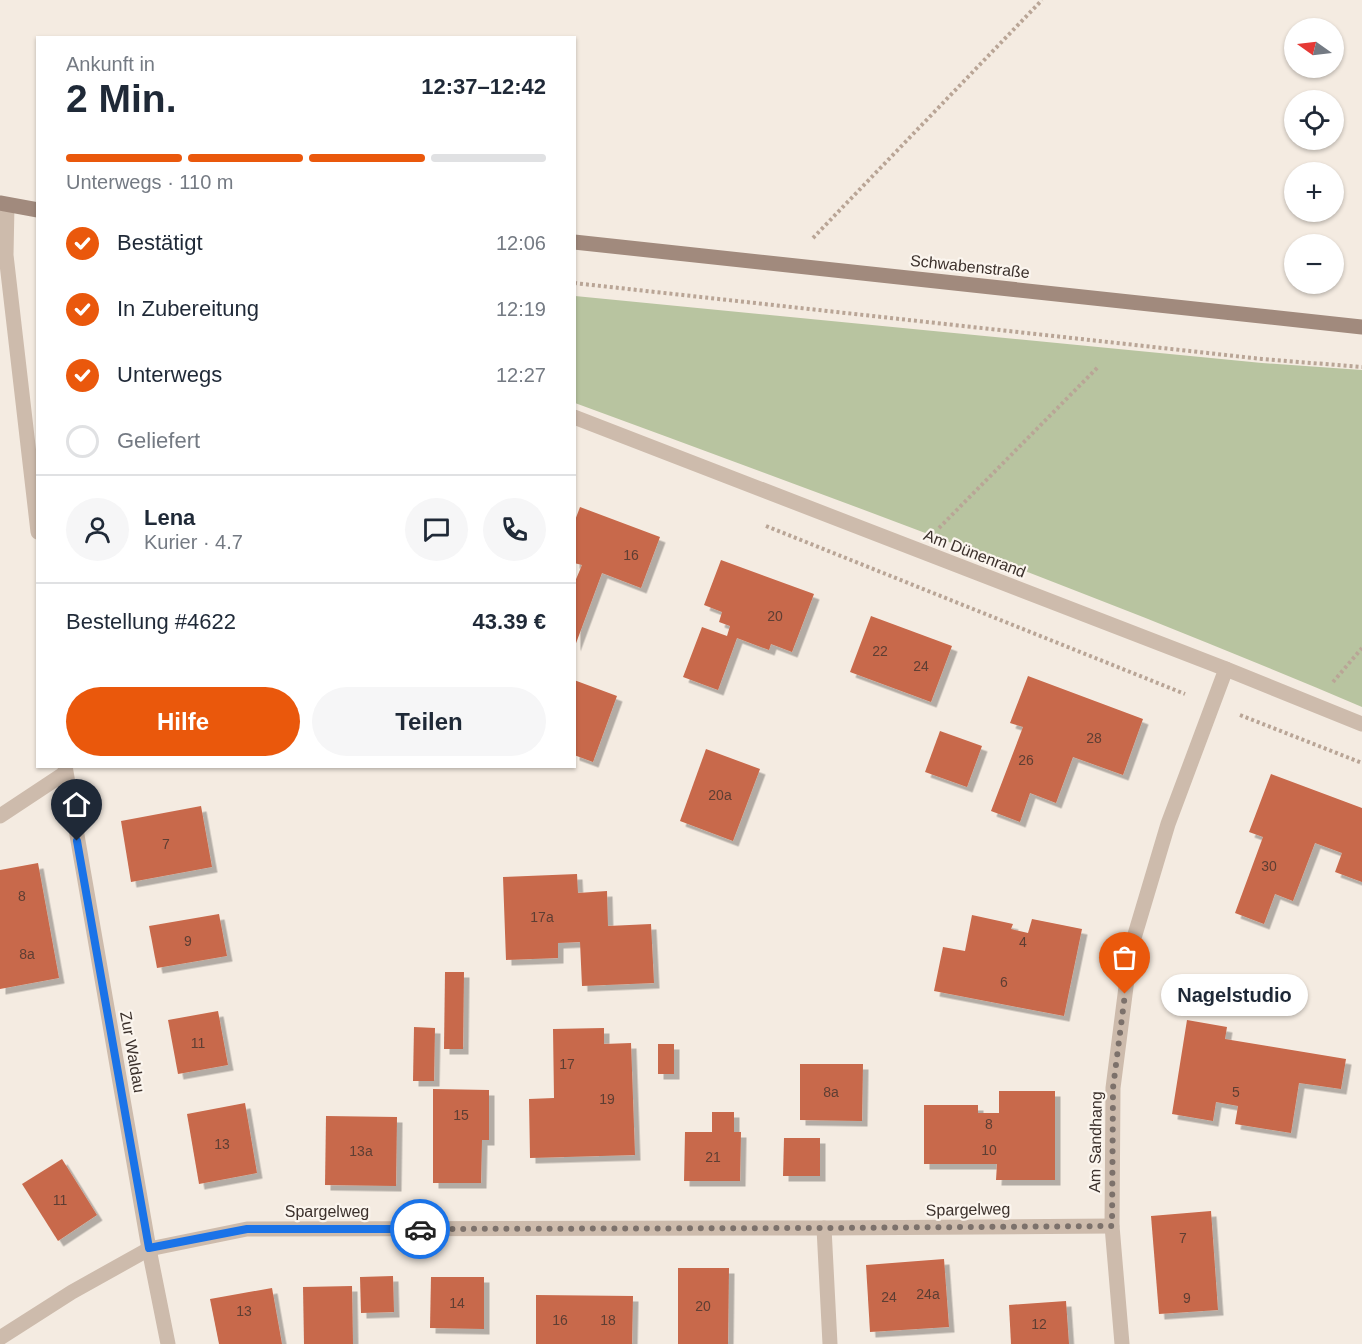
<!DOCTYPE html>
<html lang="de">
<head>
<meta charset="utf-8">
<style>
	body { margin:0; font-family:Helvetica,sans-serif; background:#f6f6f7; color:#1f2937; height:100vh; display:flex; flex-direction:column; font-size:22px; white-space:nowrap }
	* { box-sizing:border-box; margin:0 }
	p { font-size:20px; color:#747a83 }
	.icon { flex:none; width:33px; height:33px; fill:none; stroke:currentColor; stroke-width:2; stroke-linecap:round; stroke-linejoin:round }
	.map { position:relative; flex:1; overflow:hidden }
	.details { position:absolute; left:36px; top:36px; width:540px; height:732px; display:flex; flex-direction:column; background:#fff; border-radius:0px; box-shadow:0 2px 4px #0004 }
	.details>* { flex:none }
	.needle { width:39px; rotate:284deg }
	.buttons { position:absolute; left:1284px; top:18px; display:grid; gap:12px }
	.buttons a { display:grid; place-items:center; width:60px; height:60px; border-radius:50%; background:#fff; box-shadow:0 2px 4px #0004; font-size:30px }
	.pin { position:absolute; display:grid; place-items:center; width:51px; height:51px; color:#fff; margin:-62px -26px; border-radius:50% 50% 50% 0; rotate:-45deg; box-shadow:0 0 6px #0007 }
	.pin .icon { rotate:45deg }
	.courier { position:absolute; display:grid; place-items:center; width:60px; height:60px; margin:-30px; border:4px solid #1a73e8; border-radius:50%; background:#fff; color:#222; box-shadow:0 2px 8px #0007 }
	.bubble { position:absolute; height:42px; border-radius:21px; background:#fff; box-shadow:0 2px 4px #0004; font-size:20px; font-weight:700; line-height:42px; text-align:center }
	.headline em { font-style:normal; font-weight:700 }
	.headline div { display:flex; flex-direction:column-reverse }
	.headline { display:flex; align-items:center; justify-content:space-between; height:102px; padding:0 30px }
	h1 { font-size:39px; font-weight:700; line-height:45px }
	.bar { display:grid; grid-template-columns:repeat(4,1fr); gap:9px 6px; align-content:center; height:72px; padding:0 30px }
	.bar i { height:8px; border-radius:4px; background:#e0e1e3 }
	.bar .on { background:#ea580c }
	.bar p { grid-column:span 4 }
	.line { display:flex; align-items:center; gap:15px; padding:0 30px; border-top:2px solid #e0e1e3 }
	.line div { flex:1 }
	.round { display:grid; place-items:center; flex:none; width:63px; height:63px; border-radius:32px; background:#f6f6f7 }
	ol { padding:0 30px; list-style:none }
	li { display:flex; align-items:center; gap:18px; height:66px }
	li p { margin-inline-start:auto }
	li .icon { padding:6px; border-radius:50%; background:#ea580c; color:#fff; stroke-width:4 }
	li:last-child { color:#747a83 }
	li i { width:33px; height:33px; border:3px solid #e0e1e3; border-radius:50% }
	.primary-button { display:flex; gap:12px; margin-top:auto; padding:12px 30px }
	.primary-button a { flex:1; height:69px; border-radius:36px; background:#ea580c; color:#fff; font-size:24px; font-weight:700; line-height:69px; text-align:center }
	.primary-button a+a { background:#f6f6f7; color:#1f2937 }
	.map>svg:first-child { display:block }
</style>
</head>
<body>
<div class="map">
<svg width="1362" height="1344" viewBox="0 0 1362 1344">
	<defs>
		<filter id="shadow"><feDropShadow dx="5.5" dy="5.5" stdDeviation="0" flood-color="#0004"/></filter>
	</defs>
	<rect width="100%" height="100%" fill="#f4ebe1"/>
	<path fill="#b8c4a0" d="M575 296 1262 363 1362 370V707C1103 597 839 500 575 403Z"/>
	<g fill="#c8694b" filter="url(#shadow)">
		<polygon points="580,507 660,537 641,588 602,573 575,646 574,584 582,565 574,563 574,523"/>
		<polygon points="721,560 814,594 792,652 771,644 769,650 737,638 718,690 683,677 702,627 727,636 730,626 719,622 722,612 704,605"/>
		<polygon points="871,616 952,646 931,702 850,672"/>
		<polygon points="1028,676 1143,719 1123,775 1073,757 1056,803 1030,793 1020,822 991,811 1023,727 1010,723"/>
		<polygon points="574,680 617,696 593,762 574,755"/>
		<polygon points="940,731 982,746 967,787 925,772"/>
		<polygon points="706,749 760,769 733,841 680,821"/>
		<polygon points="1271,774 1362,808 1362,882 1335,872 1342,853 1315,843 1293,901 1275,894 1264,924 1235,913 1263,837 1249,832"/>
		<polygon points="201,806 212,867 131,882 121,821"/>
		<polygon points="38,863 59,978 0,989 0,870"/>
		<polygon points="577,874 578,893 607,891 608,926 651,924 654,983 582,986 580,942 558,943 558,958 506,960 503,877"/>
		<polygon points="219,914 227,956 157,968 149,926"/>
		<polygon points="972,915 1013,924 1011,929 1028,933 1032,919 1082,929 1064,1016 934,991 943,947 965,951"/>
		<polygon points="445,972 464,972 463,1049 444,1049"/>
		<polygon points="218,1011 228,1065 178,1074 168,1020"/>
		<polygon points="1187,1020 1227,1027 1225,1039 1346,1059 1341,1089 1299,1083 1291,1133 1235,1124 1238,1106 1216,1102 1213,1121 1172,1114"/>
		<polygon points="414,1027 435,1028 434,1081 413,1081"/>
		<polygon points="604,1028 604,1044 631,1043 635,1155 530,1158 529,1099 554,1098 553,1029"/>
		<rect x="658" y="1044" width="16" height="30"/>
		<polygon points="800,1064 863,1064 862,1121 800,1120"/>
		<polygon points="433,1089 489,1090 489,1140 482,1140 481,1183 433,1183"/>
		<polygon points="999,1091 1055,1091 1055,1180 996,1180 997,1164 924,1164 924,1105 978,1105 978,1113 999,1113"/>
		<polygon points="245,1103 257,1173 199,1184 187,1114"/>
		<polygon points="712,1112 734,1112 734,1132 741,1132 740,1181 684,1181 685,1132 712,1132"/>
		<polygon points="326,1116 397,1117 396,1186 325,1185"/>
		<polygon points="784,1138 820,1138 820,1176 783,1176"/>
		<polygon points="62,1159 97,1215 58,1241 22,1184"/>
		<polygon points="1211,1211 1218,1310 1159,1314 1151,1216"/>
		<polygon points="944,1259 949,1327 870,1332 866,1265"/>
		<polygon points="678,1268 729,1268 728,1344 678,1344"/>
		<polygon points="393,1276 394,1312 361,1313 360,1277"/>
		<polygon points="431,1277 484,1277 484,1329 430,1328"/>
		<polygon points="352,1286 353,1344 304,1344 303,1287"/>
		<polygon points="272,1288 282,1344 219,1344 210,1299"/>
		<polygon points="536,1295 633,1296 632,1344 536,1344"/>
		<polygon points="1066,1301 1069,1344 1011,1344 1009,1305"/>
	</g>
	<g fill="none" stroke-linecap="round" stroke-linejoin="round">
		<g stroke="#b9a596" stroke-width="4" stroke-dasharray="3 3" stroke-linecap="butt">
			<polyline points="813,238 1042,0"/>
			<polyline points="574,283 1262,359 1362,367"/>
			<polyline points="766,526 1185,694"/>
			<polyline points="939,528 1099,366"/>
			<polyline points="1333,682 1362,648"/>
			<polyline points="1240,715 1362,763"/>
		</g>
		<g stroke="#cdbbac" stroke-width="15">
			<polyline points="7,205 6,255 38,532"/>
			<polyline points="574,417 1226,669 1362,724"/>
			<polyline points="65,766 149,1249 168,1344"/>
			<polyline points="0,816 65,773"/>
			<polyline points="824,1228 830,1344"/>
			<polyline points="0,1338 72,1292 149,1249 247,1229 824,1228 1112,1226"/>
			<polyline points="1122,1344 1112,1226 1113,1088 1131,948 1168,824 1226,669"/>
		</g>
		<g stroke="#a18a7d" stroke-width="15">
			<polyline points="0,203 38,210"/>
			<polyline points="574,242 1362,327"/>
		</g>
	</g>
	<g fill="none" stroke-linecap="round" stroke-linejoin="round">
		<polyline stroke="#7c716b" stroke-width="6" stroke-dasharray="0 10.8" points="420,1229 825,1228 1112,1226 1113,1088 1125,994"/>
		<polyline stroke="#1a73e8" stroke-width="8" points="77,841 149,1248 247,1229 420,1229"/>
	</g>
	<g text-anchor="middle" stroke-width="4.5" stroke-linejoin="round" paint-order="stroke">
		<g font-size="14" fill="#5e3e33">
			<text x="631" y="560">16</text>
			<text x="775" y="621">20</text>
			<text x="880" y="656">22</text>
			<text x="921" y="671">24</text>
			<text x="1094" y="743">28</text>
			<text x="1026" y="765">26</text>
			<text x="720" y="800">20a</text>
			<text x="166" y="849">7</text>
			<text x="1269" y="871">30</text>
			<text x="22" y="901">8</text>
			<text x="542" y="922">17a</text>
			<text x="188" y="946">9</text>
			<text x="1023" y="947">4</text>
			<text x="27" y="959">8a</text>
			<text x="1004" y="987">6</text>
			<text x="198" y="1048">11</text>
			<text x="567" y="1069">17</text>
			<text x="831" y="1097">8a</text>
			<text x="1236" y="1097">5</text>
			<text x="607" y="1104">19</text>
			<text x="461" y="1120">15</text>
			<text x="989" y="1129">8</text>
			<text x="222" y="1149">13</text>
			<text x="989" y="1155">10</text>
			<text x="361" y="1156">13a</text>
			<text x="713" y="1162">21</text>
			<text x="60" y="1205">11</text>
			<text x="1183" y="1243">7</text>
			<text x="928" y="1299">24a</text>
			<text x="889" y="1302">24</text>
			<text x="1187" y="1303">9</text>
			<text x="457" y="1308">14</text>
			<text x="703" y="1311">20</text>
			<text x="244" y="1316">13</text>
			<text x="560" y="1325">16</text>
			<text x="608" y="1325">18</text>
			<text x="1039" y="1329">12</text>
		</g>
		<g font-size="16" fill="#3b302b" stroke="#fbf5ee">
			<text transform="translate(970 266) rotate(6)" y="6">Schwabenstraße</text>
			<text transform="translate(975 553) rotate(21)" y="6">Am Dünenrand</text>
			<text transform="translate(133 1052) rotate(80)" y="6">Zur Waldau</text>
			<text transform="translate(1095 1142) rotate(-89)" y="6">Am Sandhang</text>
			<text transform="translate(968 1209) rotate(-1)" y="6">Spargelweg</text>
			<text x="327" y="1217">Spargelweg</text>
		</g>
	</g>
</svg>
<div class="buttons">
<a><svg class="needle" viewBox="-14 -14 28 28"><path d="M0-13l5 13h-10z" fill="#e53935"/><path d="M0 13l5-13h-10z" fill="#747a83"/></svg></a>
<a><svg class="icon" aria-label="locate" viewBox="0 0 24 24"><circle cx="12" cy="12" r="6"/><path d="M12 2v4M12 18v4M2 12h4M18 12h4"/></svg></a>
<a>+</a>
<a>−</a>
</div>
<div class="pin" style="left:1125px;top:994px;background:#ea580c"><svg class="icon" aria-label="bag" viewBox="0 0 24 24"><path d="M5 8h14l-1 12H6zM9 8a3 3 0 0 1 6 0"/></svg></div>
<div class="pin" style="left:77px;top:841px;background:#1f2937"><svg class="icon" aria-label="home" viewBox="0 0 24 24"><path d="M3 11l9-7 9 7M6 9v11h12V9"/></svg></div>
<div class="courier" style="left:420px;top:1229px"><svg class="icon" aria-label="car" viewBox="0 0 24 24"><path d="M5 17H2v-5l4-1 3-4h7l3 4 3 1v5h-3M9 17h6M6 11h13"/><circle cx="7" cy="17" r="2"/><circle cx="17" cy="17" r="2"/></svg></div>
<div class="bubble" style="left:1161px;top:974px;width:147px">Nagelstudio</div>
<section class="details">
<div class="headline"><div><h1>2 Min.</h1><p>Ankunft in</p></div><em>12:37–12:42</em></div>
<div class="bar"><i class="on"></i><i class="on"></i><i class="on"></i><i></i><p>Unterwegs · 110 m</p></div>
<ol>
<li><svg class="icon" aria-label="check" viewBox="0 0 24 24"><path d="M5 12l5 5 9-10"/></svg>Bestätigt<p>12:06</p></li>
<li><svg class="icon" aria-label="check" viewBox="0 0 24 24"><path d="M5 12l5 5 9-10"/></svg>In Zubereitung<p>12:19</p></li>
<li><svg class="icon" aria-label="check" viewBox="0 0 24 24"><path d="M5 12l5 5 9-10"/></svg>Unterwegs<p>12:27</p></li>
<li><i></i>Geliefert</li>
</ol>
<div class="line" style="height:108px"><a class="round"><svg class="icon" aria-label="person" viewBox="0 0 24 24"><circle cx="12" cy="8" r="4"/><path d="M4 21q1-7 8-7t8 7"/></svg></a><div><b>Lena</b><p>Kurier · 4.7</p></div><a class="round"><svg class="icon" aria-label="chat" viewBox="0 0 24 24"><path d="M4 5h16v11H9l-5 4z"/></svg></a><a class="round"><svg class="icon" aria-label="phone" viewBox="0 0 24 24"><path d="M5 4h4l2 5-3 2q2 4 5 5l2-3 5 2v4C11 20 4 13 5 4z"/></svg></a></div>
<div class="line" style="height:78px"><div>Bestellung #4622</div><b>43.39 €</b></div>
<div class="primary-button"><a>Hilfe</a><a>Teilen</a></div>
</section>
</div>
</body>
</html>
